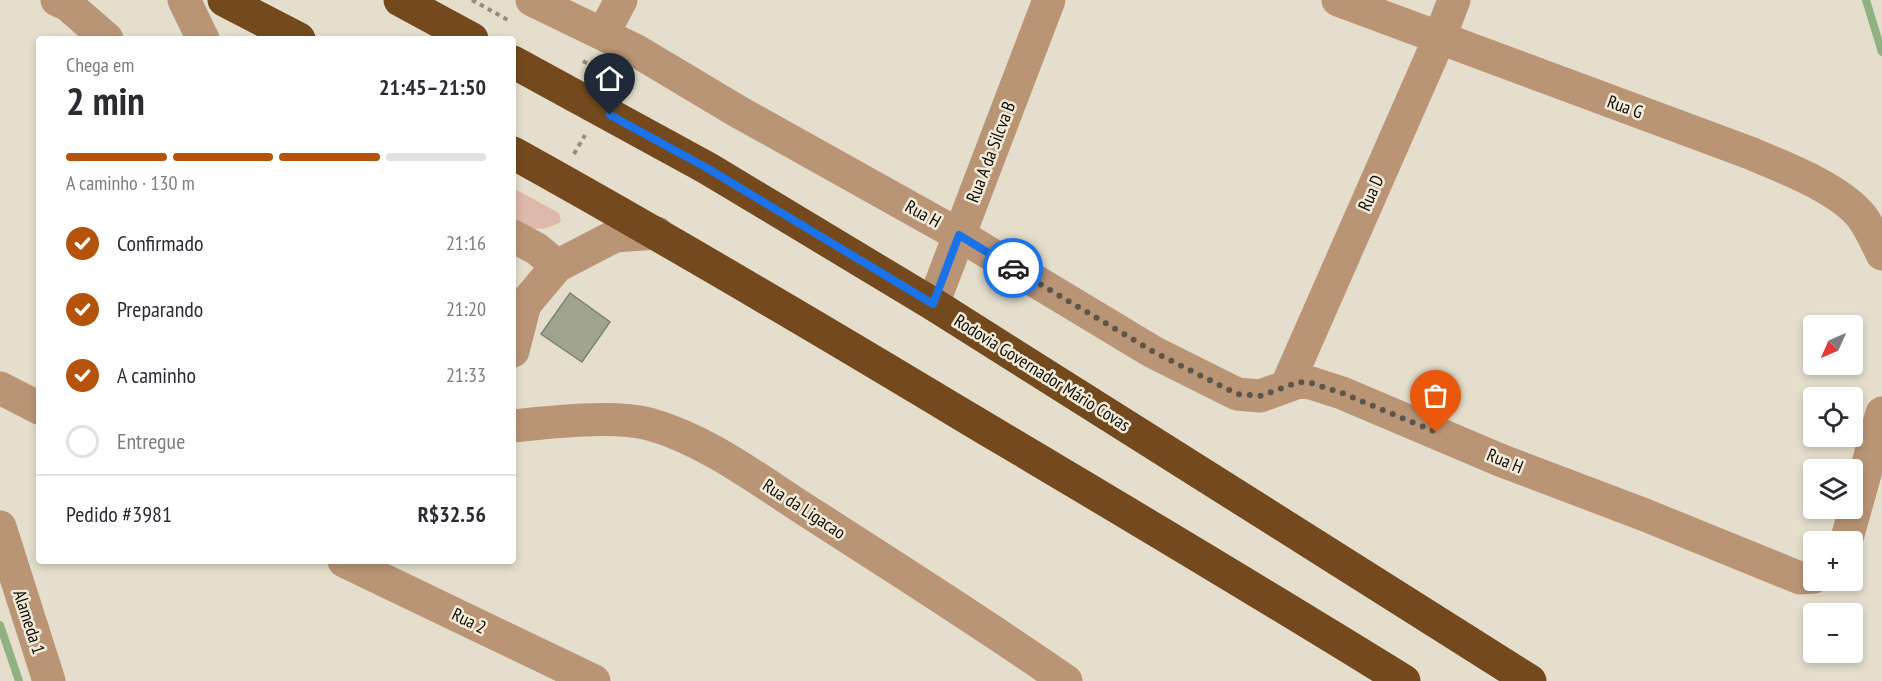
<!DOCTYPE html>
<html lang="pt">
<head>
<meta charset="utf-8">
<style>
	body { margin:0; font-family:"PT Sans Narrow",sans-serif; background:#f2f2f3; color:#2b2b33; height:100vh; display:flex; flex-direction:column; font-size:22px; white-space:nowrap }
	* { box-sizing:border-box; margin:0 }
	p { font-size:20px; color:#7c7c81 }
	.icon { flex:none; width:33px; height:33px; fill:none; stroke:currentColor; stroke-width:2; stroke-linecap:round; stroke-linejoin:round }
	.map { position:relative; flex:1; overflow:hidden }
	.panel { position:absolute; left:36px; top:36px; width:480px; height:528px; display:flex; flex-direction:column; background:#fff; border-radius:6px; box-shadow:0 3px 9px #0003 }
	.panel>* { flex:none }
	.needle { width:39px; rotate:225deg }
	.controls { position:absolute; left:1803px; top:315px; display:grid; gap:12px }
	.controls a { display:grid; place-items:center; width:60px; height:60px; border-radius:6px; background:#fff; box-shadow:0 3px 9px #0003; font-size:30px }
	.pin { position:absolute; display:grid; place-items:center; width:51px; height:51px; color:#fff; margin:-62px -26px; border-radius:50% 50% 50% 0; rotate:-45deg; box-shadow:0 0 6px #0007 }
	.pin .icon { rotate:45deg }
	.courier { position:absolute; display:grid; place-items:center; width:60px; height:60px; margin:-30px; border:4px solid #1a73e8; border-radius:50%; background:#fff; color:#222; box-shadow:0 2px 8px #0007 }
	.head em { font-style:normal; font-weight:700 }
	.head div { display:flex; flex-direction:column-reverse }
	.head { display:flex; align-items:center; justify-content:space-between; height:102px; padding:0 30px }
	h1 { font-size:39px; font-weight:700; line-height:45px }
	.bar { display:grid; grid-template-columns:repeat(4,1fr); gap:9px 6px; align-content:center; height:72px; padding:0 30px }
	.bar i { height:8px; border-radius:4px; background:#e1e1e2 }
	.bar .selected { background:#b45309 }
	.bar p { grid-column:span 4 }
	.line { display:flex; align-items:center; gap:15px; padding:0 30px; border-top:2px solid #e1e1e2 }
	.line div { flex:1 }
	ol { padding:0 30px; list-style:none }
	li { display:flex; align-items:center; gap:18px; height:66px }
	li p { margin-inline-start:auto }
	li .icon { padding:6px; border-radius:50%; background:#b45309; color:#fff; stroke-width:4 }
	li:last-child { color:#7c7c81 }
	li i { width:33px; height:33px; border:3px solid #e1e1e2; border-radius:50% }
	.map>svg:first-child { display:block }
</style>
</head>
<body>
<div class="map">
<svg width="1882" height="681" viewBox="0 0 1882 681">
	<rect width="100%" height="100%" fill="#e5decc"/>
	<path fill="#deb8aa" d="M513 188 559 213 561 222C536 233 535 230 513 218Z"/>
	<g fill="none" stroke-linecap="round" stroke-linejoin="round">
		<g stroke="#91b181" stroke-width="8">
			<polyline points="1866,0 1882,52"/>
			<polyline points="0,625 19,681"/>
		</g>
	</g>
	<polygon fill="#a2a492" stroke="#808271" stroke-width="1.5" points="570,293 610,322 582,362 541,334"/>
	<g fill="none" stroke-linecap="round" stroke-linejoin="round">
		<g stroke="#938e81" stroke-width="4" stroke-dasharray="4.5 4.5" stroke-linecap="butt">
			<polyline points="472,0 508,20"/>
			<polyline points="583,61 617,80 614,84"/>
			<polyline points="574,154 585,135"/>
		</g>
		<g stroke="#b99576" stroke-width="33">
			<polyline points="57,0 68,5 107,39"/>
			<polyline points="184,0 203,39"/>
			<polyline points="532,0 635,50 737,111 959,235 1153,352 1237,394 1260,396 1299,382 1311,383 1342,393 1500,460 1645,515 1800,578 1814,577"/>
			<path d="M1338 0 1750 153C1783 167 1839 188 1862 217 1870 228 1876 241 1882 254"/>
			<polyline points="603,34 621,0"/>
			<polyline points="513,236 537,249 557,266"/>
			<polyline points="513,304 525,304 557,266 615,236 657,233"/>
			<polyline points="933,304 1049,0"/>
			<polyline points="513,351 525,304"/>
			<polyline points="1287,385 1440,37 1454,0"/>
			<polyline points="0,388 39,408"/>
			<path d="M513 426C551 422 613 415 649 424 708 440 764 484 815 516 900 571 984 624 1066 681"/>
			<polyline points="0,527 49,681"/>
			<polyline points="1846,542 1882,413"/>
			<polyline points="344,561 594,681"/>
		</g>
		<g stroke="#73491d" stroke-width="33">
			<polyline points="224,0 299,39"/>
			<polyline points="400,0 472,39"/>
			<polyline points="513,62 707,168 933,304 1530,681"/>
			<path d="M513 153C668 239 820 329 971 420 1116 506 1260 592 1404 681"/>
		</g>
	</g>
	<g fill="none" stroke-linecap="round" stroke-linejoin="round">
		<polyline stroke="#5a564c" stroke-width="6" stroke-dasharray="0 10.8" points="1013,268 1154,352 1237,394 1260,396 1299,382 1311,383 1342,393 1436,432"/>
		<polyline stroke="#1a73e8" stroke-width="8" points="610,115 707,168 933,304 959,235 1013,268"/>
	</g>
	<g text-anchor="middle" stroke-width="5" stroke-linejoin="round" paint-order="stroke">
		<g font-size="18" fill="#0f0c07" stroke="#f3ebd9">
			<text transform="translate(1625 107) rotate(20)" y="6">Rua G</text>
			<text transform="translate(991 152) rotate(-69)" y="6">Rua A da Silcva B</text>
			<text transform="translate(1371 193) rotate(-66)" y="6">Rua D</text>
			<text transform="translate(923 214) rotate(29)" y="6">Rua H</text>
			<text transform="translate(1042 373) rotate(32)" y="6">Rodovia Governador Mário Covas</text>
			<text transform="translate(1505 461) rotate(22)" y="6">Rua H</text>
			<text transform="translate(804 509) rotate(33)" y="6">Rua da Ligacao</text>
			<text transform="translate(469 621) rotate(26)" y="6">Rua 2</text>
			<text transform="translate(29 622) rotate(72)" y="6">Alameda 1</text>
		</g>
	</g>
</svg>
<div class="controls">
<a><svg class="needle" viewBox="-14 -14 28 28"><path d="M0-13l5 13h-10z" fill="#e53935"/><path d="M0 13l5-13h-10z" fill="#7c7c81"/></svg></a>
<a><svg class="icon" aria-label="locate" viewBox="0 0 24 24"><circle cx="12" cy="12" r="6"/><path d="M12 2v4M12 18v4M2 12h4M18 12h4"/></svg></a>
<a><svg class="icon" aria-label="layers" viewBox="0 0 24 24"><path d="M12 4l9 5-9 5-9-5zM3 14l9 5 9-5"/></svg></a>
<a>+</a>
<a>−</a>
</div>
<div class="pin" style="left:1436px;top:432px;background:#ea580c"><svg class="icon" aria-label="bag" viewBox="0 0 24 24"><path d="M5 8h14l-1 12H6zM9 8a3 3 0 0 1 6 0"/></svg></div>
<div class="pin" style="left:610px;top:115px;background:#1f2937"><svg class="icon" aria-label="home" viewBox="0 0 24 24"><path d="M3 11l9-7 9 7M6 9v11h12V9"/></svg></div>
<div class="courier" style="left:1013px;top:268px"><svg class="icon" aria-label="car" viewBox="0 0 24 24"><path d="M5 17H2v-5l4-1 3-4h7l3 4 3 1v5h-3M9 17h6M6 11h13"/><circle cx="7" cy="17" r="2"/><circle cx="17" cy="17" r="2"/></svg></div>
<section class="panel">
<div class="head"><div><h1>2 min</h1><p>Chega em</p></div><em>21:45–21:50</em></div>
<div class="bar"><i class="selected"></i><i class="selected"></i><i class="selected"></i><i></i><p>A caminho · 130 m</p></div>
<ol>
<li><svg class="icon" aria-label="check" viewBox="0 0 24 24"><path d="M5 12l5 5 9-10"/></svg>Confirmado<p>21:16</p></li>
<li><svg class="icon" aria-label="check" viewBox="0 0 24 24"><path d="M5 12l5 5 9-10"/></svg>Preparando<p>21:20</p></li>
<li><svg class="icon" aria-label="check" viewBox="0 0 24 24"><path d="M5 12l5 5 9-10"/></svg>A caminho<p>21:33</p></li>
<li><i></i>Entregue</li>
</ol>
<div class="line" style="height:78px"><div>Pedido #3981</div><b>R$32.56</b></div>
</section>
</div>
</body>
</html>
